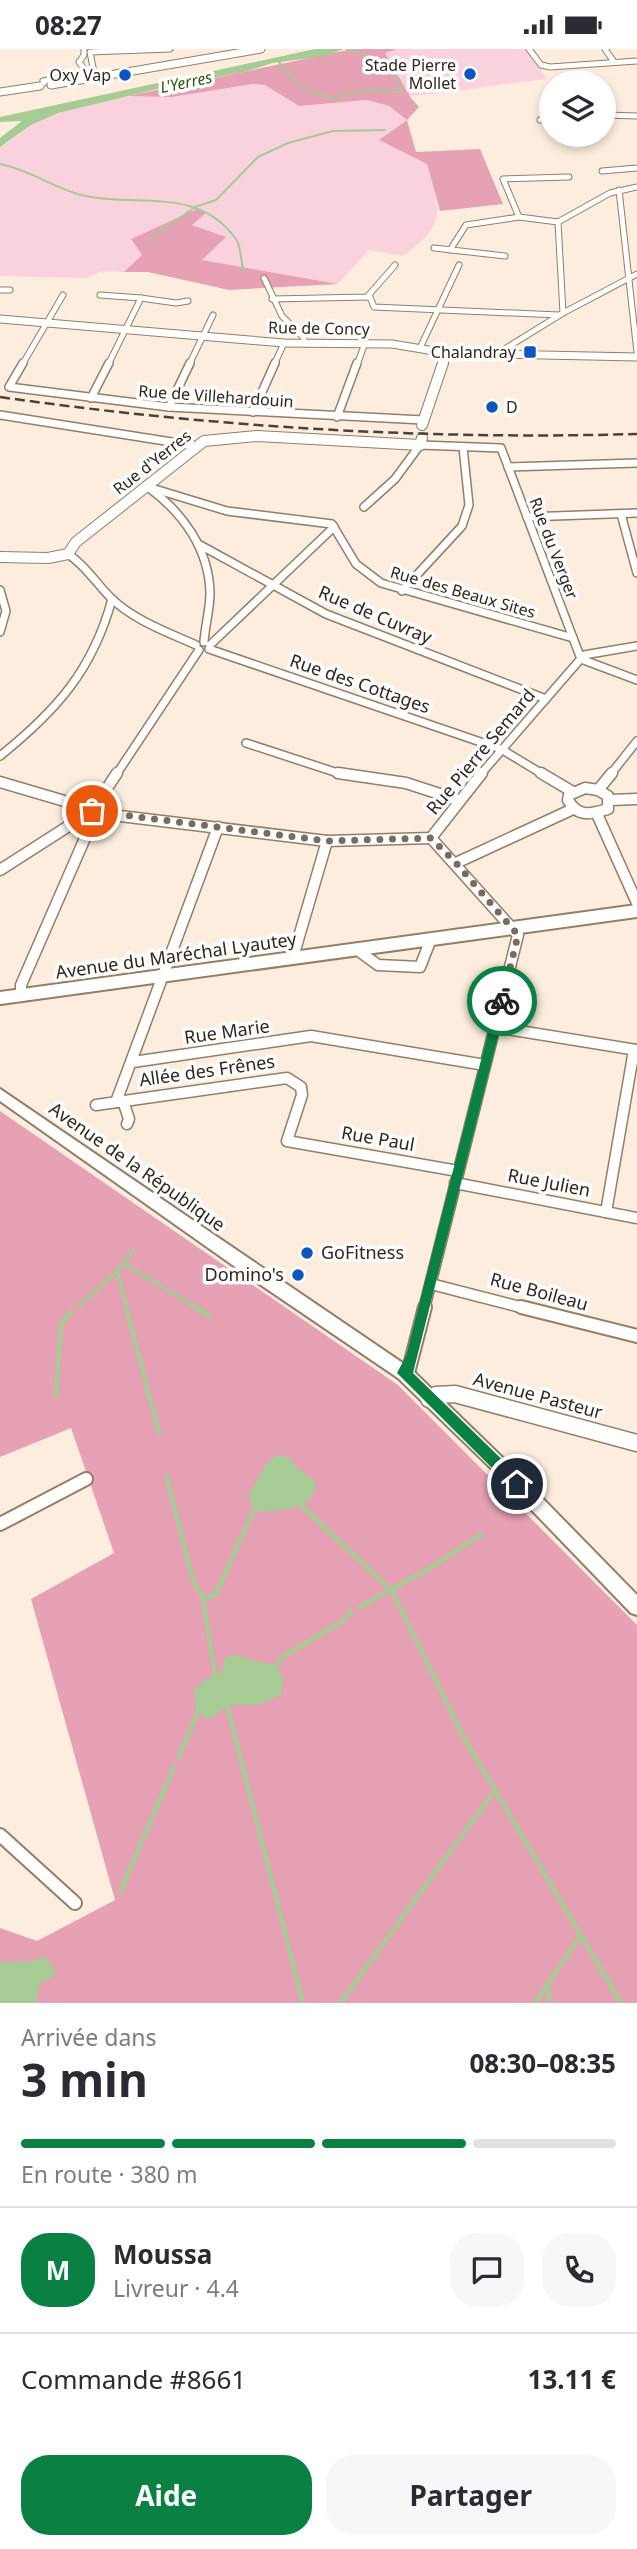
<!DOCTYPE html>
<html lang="fr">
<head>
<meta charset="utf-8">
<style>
	body { margin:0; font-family:"Noto Sans",sans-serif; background:#f7f7f7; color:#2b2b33; height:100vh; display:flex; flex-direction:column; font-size:26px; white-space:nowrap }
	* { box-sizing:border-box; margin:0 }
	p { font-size:23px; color:#7c7c81 }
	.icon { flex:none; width:38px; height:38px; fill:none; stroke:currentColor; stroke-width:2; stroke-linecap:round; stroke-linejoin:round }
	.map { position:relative; height:1954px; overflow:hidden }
	.side { display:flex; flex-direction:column; background:#fff; flex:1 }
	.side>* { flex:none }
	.fabs { position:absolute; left:539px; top:21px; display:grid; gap:14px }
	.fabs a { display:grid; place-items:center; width:77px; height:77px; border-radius:50%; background:#fff; box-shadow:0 4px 10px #0003; font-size:35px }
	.pin { position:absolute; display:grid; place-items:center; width:60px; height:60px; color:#fff; margin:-30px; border:4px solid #fff; border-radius:50%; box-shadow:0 2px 7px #0007 }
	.courier { position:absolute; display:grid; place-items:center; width:70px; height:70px; margin:-35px; border:5px solid #0b8043; border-radius:50%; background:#fff; color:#222; box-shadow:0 2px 9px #0007 }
	.summary em { font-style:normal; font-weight:700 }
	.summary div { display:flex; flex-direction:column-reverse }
	.summary { display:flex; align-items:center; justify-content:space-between; height:119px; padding:0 21px }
	h1 { font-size:46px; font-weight:700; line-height:52px }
	.bar { display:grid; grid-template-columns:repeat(4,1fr); gap:10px 7px; align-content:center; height:84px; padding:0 21px }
	.bar i { height:9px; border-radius:5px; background:#e1e1e2 }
	.bar .selected { background:#0b8043 }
	.bar p { grid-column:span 4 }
	.line { display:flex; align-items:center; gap:18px; padding:0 21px; border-top:2px solid #e1e1e2 }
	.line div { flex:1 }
	.round { display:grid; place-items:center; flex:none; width:74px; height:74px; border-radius:28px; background:#f7f7f7 }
	.action { display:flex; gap:14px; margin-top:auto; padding:14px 21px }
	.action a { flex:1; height:80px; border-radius:28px; background:#0b8043; color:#fff; font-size:28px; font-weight:700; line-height:80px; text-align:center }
	.action a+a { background:#f7f7f7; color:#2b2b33 }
	.status { display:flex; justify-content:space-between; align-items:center; height:49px; padding:0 35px; background:#fff; direction:ltr }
	.status svg { height:19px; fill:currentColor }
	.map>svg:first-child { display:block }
</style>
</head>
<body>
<div class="status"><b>08:27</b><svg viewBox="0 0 49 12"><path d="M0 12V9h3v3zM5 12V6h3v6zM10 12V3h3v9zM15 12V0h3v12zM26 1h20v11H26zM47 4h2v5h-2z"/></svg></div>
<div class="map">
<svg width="637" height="1954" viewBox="0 0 637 1954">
	<rect width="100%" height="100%" fill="#fdedde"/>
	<g fill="#fad2dd">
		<path d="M397 0H526L547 30C501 35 456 43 410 47L385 4Z"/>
		<path d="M253 35 265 36 299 57 367 51 389 57 407 71 379 91 427 115C440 164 448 174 403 207L369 201 338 235 202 211 131 191 143 206 124 223 102 222 86 229 0 227V98C16 90 28 75 45 69 110 42 184 44 253 35Z"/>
	</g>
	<g fill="#e6a1b4">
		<polygon points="352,0 397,0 385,4 411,49 419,58 407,71 416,103 480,100 503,155 440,162 427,115 379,91 407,71 389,57 367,51 299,57 265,36 253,35 171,48 128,47"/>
		<polygon points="197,160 207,163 192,176 226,188 202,211 338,235 229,241 148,223 124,223 142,206 131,190"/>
		<polygon points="0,1062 398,1336 637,1576 637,1954 0,1954 0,1879 37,1892 115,1851 31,1550 114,1504 71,1379 0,1408"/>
	</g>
	<g fill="#a6cb94">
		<polygon points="315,0 344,0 325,7 273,14 244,23 174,36 58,64 31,76 0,98 0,89 22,72 0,73 0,68"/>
		<path d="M277 1406 290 1409C297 1422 308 1424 316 1434 313 1463 277 1462 253 1462L249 1445 268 1413Z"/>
		<polygon points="233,1606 277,1617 283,1630 281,1646 260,1655 228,1656 208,1671 196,1659 194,1641 206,1630 222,1624 224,1610"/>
		<polygon points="45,1907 57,1925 40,1935 36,1954 0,1954 0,1913 32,1912"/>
	</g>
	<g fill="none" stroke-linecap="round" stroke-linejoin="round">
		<g stroke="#a6cb94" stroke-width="2">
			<path d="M278 12 296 33 310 42 331 49 367 41 401 43C397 19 369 5 347 0"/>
			<path d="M0 115C32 121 59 143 91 148 144 157 199 139 236 190 241 197 241 212 243 221"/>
			<polyline points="146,193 195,158 216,151 258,108 288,94 333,82 385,81"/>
		</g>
		<g stroke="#a6cb94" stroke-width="3.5">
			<polyline points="123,1214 198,1260"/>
			<polyline points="117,1222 127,1260"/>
			<polyline points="79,1257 117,1222 134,1201"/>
		</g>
		<g stroke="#a6cb94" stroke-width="4.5">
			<polyline points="126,1258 159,1384"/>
			<polyline points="195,1258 210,1267"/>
			<polyline points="56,1346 61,1275 71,1263"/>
			<polyline points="166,1426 193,1531 203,1549 215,1626"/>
			<polyline points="302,1457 392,1542 463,1687 621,1954"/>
			<polyline points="203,1549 216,1545 253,1462"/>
			<polyline points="359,1558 430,1519 482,1485"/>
			<polyline points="277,1617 282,1608 343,1572 351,1562"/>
			<polyline points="227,1656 303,1954"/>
			<polyline points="178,1709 199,1661"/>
			<polyline points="121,1841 174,1718"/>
			<polyline points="548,1936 550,1954"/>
			<polyline points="340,1954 495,1741"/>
			<polyline points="535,1954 581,1886"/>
		</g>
		<defs>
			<g id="minor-far3">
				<polyline points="529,0 541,16 550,18 637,12"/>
				<polyline points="605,0 614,13"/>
				<polyline points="95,29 90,3 170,0"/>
				<polyline points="44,34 43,32 82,24 85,21 79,13 84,6 84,0"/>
				<polyline points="604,66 637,67"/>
				<polyline points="540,71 551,70"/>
				<polyline points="602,122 637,119"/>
				<polyline points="619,141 637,303"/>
				<polyline points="558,173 519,168 503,130 569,128"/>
				<polyline points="434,199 505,207"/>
				<polyline points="450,201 466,176 519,168"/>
				<polyline points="264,229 282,267 303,288 306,295"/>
				<polyline points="0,241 10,241"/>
				<polyline points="100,246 141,249 108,316"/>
				<polyline points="367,248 370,248 374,258 559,266"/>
				<polyline points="141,249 176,254 188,252"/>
				<polyline points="272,250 367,248 395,216"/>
				<polyline points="563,264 558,173 610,144 637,138"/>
				<polyline points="420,299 459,216"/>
				<polyline points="498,304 563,264 637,225"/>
				<polyline points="22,316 63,246"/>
				<polyline points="189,316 213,266"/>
				<polyline points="274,316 284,294"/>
				<polyline points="357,316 365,294"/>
			</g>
			<g id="minor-far2">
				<polyline points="23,314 9,338 169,358 423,371"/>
				<polyline points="91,349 109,314"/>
				<polyline points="169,358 190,314"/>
				<polyline points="253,363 275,314"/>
				<polyline points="0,366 197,397"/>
				<polyline points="337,368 357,314"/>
				<polyline points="508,418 637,414"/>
				<polyline points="145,437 227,462 332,475 356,515 381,534 573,589"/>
				<path d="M149 439C183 464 209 500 210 544 210 560 205 577 204 593"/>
				<polyline points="364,458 395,430 420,396 501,399 581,610"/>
				<polyline points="621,465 637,524"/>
				<polyline points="527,468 637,464"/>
				<polyline points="200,496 326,565 546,650"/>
				<path d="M68 505C85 516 96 534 110 548 133 571 167 583 196 596"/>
				<polyline points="0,541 6,562 0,583"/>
				<polyline points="402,542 462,477 469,456 463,398"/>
				<polyline points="210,596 334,478"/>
				<polyline points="209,600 501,700 544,726"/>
				<polyline points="581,610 637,631"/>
				<polyline points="246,694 344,726"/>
				<path d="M0 707C56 662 93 621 112 550"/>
				<polyline points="116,726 199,601"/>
				<polyline points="480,726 584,606 637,597"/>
				<polyline points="610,726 637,692"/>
			</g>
			<g id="minor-far1">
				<polyline points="338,724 406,734 458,751"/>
				<polyline points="541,724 573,743"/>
				<polyline points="0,733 112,766 327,792 431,789"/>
				<path d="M585 739 598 741 608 747V760C591 765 578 769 568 751L569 746Z"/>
				<polyline points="598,741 612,724"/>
				<polyline points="610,751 637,750"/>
				<polyline points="597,765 637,854"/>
				<polyline points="456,814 573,760"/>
				<polyline points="0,821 92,762 117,724"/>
				<polyline points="356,900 378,916 420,918 431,890"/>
				<polyline points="293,908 327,792"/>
				<polyline points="21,946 21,936 92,773 92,762"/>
				<polyline points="495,978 637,1001"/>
				<polyline points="133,1013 311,987 485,1016"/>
				<polyline points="123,1052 129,1070 127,1075"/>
				<polyline points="116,1053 218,778"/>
				<polyline points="96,1056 287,1029 301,1038 302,1046 287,1092 458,1122"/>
				<polyline points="455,1134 637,1169"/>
				<polyline points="606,1163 634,1001"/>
				<polyline points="431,1235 528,1260"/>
				<polyline points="424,1260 518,886 431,789 482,724"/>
			</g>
			<g id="minor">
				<polyline points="521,1258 637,1287"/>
				<polyline points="404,1324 409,1320 425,1258"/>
				<polyline points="0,1475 86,1430"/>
				<polyline points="0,1786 75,1854"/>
			</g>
			<g id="tertiary-far3">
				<polyline points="51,36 261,0"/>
				<polyline points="0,43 40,37"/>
				<polyline points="0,270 284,294 392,295 446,304 637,308"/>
				<polyline points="442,316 446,304"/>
			</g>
			<g id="tertiary-far2">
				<polyline points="422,376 443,314"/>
				<polyline points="0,508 48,509 68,505 76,493 204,392 257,387 420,396 422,389"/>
			</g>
			<polyline id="tertiary-far1" points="0,949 637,862"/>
			<polyline id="tertiary" points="429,1350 436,1346 455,1345 637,1394"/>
			<polygon id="secondary" points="0,1040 410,1319 506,1412 637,1546 637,1566 631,1564 494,1422 398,1329 258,1234 0,1052"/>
		</defs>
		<use href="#minor-far3" stroke="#957e66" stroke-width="7"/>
		<use href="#minor-far2" stroke="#957e66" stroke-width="10"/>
		<use href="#minor-far1" stroke="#957e66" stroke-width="13"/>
		<use href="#minor" stroke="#957e66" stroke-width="16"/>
		<use href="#tertiary-far3" stroke="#957e66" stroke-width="9"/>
		<use href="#tertiary-far2" stroke="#957e66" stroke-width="12"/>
		<use href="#tertiary-far1" stroke="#957e66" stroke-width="16"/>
		<use href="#tertiary" stroke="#957e66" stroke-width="19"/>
		<use href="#secondary" stroke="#957e66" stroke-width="4"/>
		<use href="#minor-far3" stroke="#fff" stroke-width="5"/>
		<use href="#minor-far2" stroke="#fff" stroke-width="7"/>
		<use href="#minor-far1" stroke="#fff" stroke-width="10"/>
		<use href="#minor" stroke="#fff" stroke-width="12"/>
		<use href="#tertiary-far3" stroke="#fff" stroke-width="7"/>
		<use href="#tertiary-far2" stroke="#fff" stroke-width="10"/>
		<use href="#tertiary-far1" stroke="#fff" stroke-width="12"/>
		<use href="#tertiary" stroke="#fff" stroke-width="16"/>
		<use href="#secondary" fill="#fff" fill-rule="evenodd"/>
		<path stroke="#4b4137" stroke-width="2.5" stroke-dasharray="10 5" stroke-linecap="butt" d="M0 348C212 378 423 391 637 385"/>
	</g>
	<polygon fill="#0b8043" points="502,948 507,952 413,1324 522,1430 522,1439 512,1439 397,1324 406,1307 496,952"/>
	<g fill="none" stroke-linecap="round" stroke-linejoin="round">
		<polyline stroke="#786c61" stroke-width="7" stroke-dasharray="0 12.6" points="92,762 327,792 431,789 456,814 518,886 502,952"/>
	</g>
	<g fill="#0d55bf" stroke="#fdfdfd" stroke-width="2.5">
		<circle cx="470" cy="25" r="7"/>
		<circle cx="125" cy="26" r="7"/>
		<rect x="523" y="296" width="14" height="14" rx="3.5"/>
		<circle cx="492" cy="358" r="7"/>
		<circle cx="307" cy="1204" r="7"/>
		<circle cx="298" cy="1226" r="7"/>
	</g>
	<g text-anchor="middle" stroke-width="7" stroke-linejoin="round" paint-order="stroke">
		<g font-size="16" fill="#30261d" stroke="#fdfdfd" text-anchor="end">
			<text x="456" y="22">Stade Pierre<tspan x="456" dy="18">Mollet</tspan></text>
			<text x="111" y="32">Oxy Vap</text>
			<text x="516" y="309">Chalandray</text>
			<text x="506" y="364" text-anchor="start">D</text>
		</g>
		<g font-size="16" font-style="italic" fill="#2c5808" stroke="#fdfdfd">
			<text transform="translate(186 33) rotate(-12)" y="6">L'Yerres</text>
		</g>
		<g font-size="16" fill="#30261d" stroke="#fdfdfd">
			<text transform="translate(319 279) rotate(1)" y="6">Rue de Concy</text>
			<text transform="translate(216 347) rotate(4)" y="6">Rue de Villehardouin</text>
			<text transform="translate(152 413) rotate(-38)" y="6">Rue d'Yerres</text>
			<text transform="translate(554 499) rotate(69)" y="6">Rue du Verger</text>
			<text transform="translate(463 543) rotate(16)" y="6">Rue des Beaux Sites</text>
		</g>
		<g font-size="18" fill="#30261d" stroke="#fdfdfd">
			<text transform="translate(375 566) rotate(23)" y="6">Rue de Cuvray</text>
			<text transform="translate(360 635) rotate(19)" y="6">Rue des Cottages</text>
			<text transform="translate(481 703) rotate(-50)" y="6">Rue Pierre Semard</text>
			<text transform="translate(176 907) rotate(-8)" y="6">Avenue du Maréchal Lyautey</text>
			<text transform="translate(227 983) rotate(-8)" y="6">Rue Marie</text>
			<text transform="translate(207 1022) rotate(-8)" y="6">Allée des Frênes</text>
			<text transform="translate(378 1090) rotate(10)" y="6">Rue Paul</text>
			<text transform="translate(137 1118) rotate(35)" y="6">Avenue de la République</text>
			<text transform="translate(549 1134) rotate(11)" y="6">Rue Julien</text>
			<text transform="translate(539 1243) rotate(15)" y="6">Rue Boileau</text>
			<text transform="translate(538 1347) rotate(15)" y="6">Avenue Pasteur</text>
		</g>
		<g font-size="18" fill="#30261d" stroke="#fdfdfd" text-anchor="start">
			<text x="321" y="1210">GoFitness</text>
			<text x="284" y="1232" text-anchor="end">Domino's</text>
		</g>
	</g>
</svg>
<div class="fabs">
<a><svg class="icon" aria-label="layers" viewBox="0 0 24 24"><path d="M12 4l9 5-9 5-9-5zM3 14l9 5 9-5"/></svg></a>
</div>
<div class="pin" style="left:92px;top:762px;background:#ea580c"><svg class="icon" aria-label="bag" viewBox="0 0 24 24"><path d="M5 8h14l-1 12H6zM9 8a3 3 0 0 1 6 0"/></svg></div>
<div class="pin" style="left:517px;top:1435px;background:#1f2937"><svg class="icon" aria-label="home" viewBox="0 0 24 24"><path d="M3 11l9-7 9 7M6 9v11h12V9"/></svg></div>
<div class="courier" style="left:502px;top:952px"><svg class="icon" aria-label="bike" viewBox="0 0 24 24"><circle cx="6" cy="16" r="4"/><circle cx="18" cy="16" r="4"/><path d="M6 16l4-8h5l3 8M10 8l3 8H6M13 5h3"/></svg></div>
</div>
<section class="side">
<div class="summary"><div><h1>3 min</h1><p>Arrivée dans</p></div><em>08:30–08:35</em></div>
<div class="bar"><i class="selected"></i><i class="selected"></i><i class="selected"></i><i></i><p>En route · 380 m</p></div>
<div class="line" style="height:126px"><b class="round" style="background:#0b8043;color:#fff">M</b><div><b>Moussa</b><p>Livreur · 4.4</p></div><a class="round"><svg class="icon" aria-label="chat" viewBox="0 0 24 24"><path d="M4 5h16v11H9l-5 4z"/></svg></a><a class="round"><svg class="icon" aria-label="phone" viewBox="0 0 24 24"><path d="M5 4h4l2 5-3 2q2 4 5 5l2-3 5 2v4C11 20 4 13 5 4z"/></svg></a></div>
<div class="line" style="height:91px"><div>Commande #8661</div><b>13.11 €</b></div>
<div class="action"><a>Aide</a><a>Partager</a></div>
</section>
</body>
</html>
